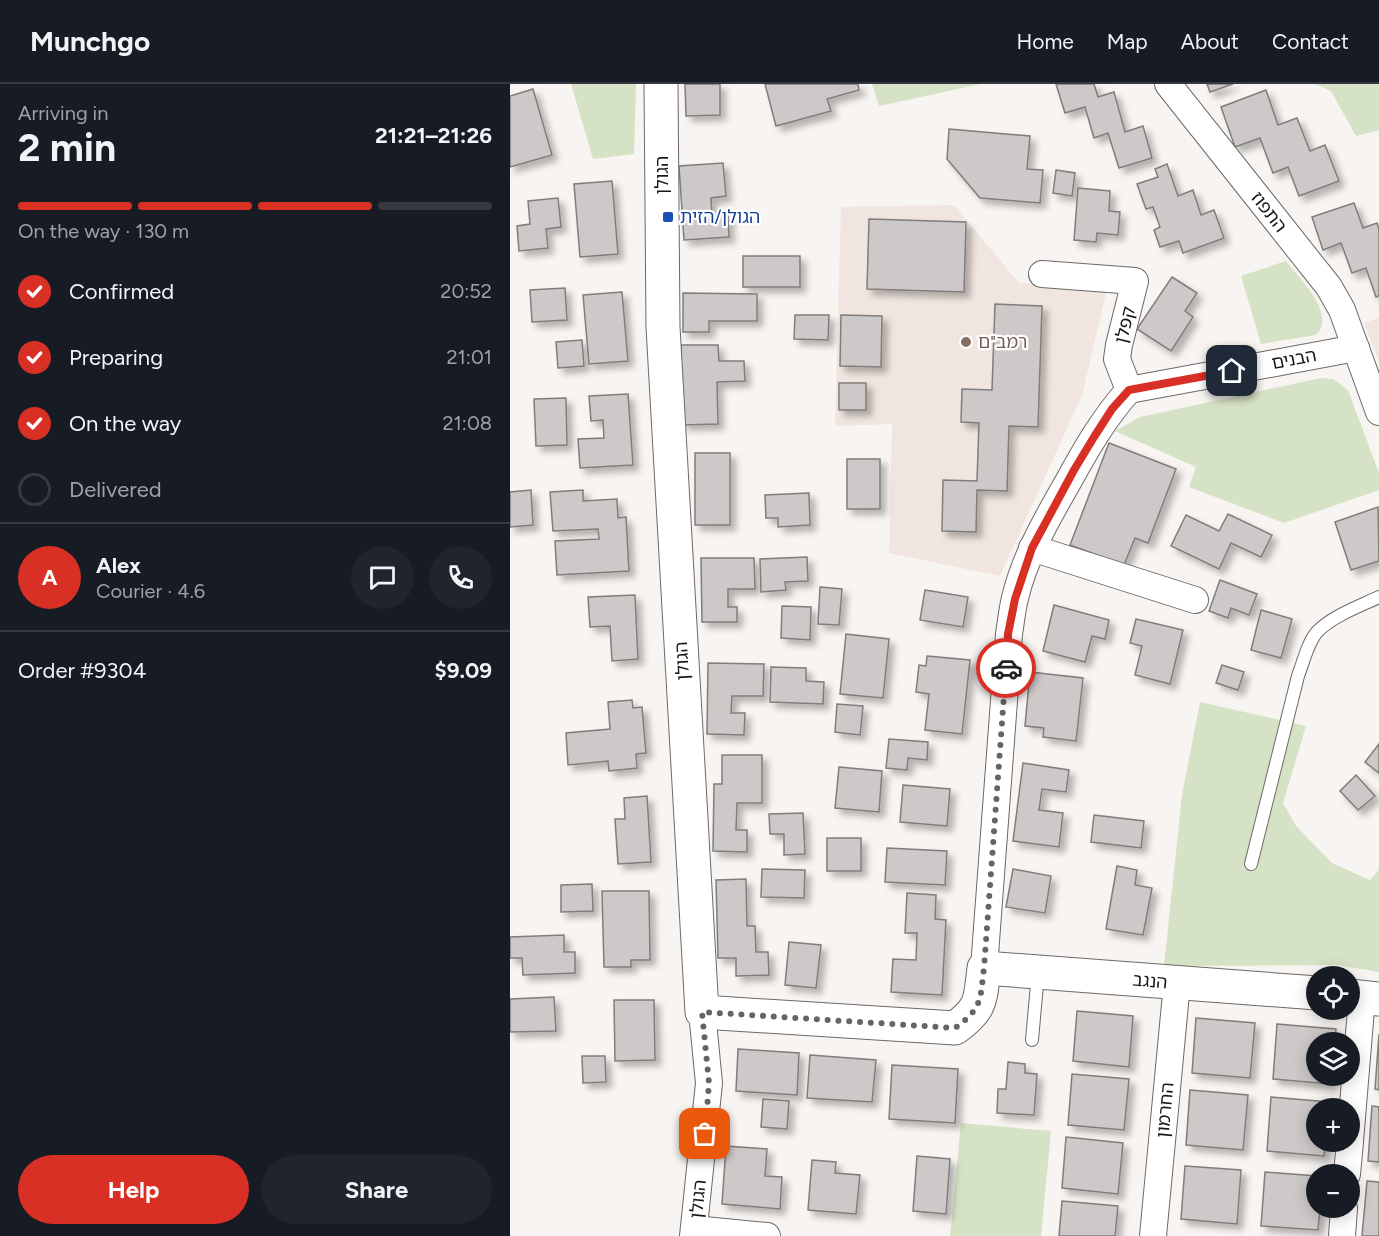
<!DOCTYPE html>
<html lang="en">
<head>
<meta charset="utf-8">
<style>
	body { margin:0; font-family:Figtree,"Noto Sans Hebrew",sans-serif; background:#20242c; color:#f1f3f6; height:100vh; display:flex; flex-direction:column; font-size:22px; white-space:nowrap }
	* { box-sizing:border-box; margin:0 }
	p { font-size:20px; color:#9ea1a6 }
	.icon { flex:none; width:33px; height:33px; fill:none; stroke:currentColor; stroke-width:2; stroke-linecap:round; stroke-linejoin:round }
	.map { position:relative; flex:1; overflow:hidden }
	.details { display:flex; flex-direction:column; background:#171b24; width:510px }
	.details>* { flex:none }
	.tools { position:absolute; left:796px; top:882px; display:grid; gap:12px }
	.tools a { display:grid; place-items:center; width:54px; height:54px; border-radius:50%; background:#171b24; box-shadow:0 3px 15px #0003; font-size:30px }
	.pin { position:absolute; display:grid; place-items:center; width:51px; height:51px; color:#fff; margin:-26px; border-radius:12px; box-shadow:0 3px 9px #0006 }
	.courier { position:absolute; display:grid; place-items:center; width:60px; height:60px; margin:-30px; border:4px solid #d93025; border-radius:50%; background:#fff; color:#222; box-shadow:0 2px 8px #0007 }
	.headline em { font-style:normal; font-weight:700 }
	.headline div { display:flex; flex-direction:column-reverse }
	.headline { display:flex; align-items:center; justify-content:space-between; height:102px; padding:0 18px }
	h1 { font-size:39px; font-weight:700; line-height:45px }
	.bar { display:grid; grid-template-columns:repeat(4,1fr); gap:9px 6px; align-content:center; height:72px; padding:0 18px }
	.bar i { height:8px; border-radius:4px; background:#363941 }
	.bar .selected { background:#d93025 }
	.bar p { grid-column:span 4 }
	.line { display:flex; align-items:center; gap:15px; padding:0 18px; border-top:2px solid #363941 }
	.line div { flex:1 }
	.round { display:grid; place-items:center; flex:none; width:63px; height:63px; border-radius:32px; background:#20242c }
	ol { padding:0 18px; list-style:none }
	li { display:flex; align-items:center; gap:18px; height:66px }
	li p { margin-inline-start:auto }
	li .icon { padding:6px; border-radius:50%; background:#d93025; color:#fff; stroke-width:4 }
	li:last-child { color:#9ea1a6 }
	li i { width:33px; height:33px; border:3px solid #363941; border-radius:50% }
	.primary-button { display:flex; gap:12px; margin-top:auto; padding:12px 18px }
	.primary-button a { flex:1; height:69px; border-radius:36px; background:#d93025; color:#fff; font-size:24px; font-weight:700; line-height:69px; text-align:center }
	.primary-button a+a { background:#20242c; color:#f1f3f6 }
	header { display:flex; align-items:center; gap:36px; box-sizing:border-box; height:84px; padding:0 30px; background:#171b24; border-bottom:2px solid #363941 }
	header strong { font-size:28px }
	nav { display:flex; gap:33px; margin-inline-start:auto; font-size:21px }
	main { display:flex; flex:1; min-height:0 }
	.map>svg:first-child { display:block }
</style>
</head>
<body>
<header>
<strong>Munchgo</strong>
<nav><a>Home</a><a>Map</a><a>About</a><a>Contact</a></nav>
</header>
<main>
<section class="details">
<div class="headline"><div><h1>2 min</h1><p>Arriving in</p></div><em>21:21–21:26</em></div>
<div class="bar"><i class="selected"></i><i class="selected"></i><i class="selected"></i><i></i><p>On the way · 130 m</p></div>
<ol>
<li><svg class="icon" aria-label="check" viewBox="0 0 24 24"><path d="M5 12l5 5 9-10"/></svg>Confirmed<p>20:52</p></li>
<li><svg class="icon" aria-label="check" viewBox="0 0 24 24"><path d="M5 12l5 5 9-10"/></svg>Preparing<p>21:01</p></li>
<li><svg class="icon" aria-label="check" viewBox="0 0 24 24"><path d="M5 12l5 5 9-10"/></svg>On the way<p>21:08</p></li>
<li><i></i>Delivered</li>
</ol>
<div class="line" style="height:108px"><b class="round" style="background:#d93025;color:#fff">A</b><div><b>Alex</b><p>Courier · 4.6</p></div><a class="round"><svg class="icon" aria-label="chat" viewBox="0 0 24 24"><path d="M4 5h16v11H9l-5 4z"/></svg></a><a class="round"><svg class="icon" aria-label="phone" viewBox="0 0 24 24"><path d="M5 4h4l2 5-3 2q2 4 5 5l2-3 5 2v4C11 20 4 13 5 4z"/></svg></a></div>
<div class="line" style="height:78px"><div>Order #9304</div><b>$9.09</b></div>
<div class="primary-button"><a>Help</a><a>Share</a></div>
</section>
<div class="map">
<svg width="869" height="1152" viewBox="0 0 869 1152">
	<defs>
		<filter id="shadow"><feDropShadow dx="5.5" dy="5.5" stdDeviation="3" flood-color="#0004"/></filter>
	</defs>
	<rect width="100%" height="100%" fill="#f7f4f1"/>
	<g fill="#f0e5df">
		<polygon points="444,121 509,199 597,205 572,311 490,492 379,469 382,340 325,342 331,123"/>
		<polygon points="869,234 869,277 854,239"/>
	</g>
	<g fill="#d6e2c5">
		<polygon points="61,0 126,0 124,70 83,75"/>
		<polygon points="362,0 471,0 369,22"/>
		<polygon points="805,0 869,0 869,46 846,52 821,7"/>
		<path d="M776 177C790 195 827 230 806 251L751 260 731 192Z"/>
		<polygon points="811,294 823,295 838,306 869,389 869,406 774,439 679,403 686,383 605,347 630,333"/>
		<polygon points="690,618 796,642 773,719 786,742 822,779 860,796 869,786 869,888 827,881 654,882 672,711"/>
		<polygon points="451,1039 541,1047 531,1152 440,1152"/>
	</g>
	<g fill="#cdc9c8" stroke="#807d7c" stroke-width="1.5" filter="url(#shadow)">
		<polygon points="175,0 210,0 210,31 176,32"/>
		<polygon points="255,0 348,0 349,6 317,15 321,27 266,42"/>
		<polygon points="546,0 584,0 588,13 604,8 615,48 633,42 642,74 609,84 598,49 584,54 575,23 555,29"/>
		<polygon points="697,0 723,0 700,8"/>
		<polygon points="23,5 42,71 0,83 0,12"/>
		<polygon points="756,6 768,41 787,34 800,67 815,61 829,97 789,112 778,83 763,89 750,54 725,63 711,23"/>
		<polygon points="439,45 520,52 517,85 533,86 530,119 470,114 437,75"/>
		<polygon points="213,79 216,112 201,114 202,132 218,131 219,153 174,156 169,82"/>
		<polygon points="657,80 668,112 683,106 691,131 704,126 714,154 673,169 669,157 650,163 644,146 650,143 643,123 636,125 627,100 648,93 645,85"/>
		<polygon points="546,86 565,89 562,112 543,109"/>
		<polygon points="102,97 108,170 70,173 64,100"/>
		<polygon points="568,104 600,107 599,127 610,128 608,151 587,149 586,158 564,156"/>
		<polygon points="48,114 51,143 36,145 38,164 9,167 7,142 20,140 18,117"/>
		<polygon points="844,119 853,144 867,139 869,145 869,212 866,213 856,184 842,189 831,159 813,166 802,133"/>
		<polygon points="359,135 456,138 454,208 357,205"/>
		<rect x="233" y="172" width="57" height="31"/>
		<polygon points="662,193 687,209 675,227 683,233 661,267 627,245"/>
		<polygon points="55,204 57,236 22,238 20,206"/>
		<polygon points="112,208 118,277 79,280 73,211"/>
		<polygon points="173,209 247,210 247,237 199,237 199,248 173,248"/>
		<polygon points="485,220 532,222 528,343 499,342 497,407 467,406 466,448 432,447 433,396 467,397 469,339 451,338 452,305 482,306"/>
		<polygon points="285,231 319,231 318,256 284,255"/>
		<polygon points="331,231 372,232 371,283 330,282"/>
		<polygon points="72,256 74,282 48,284 46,258"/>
		<polygon points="171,261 208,261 209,277 234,277 235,297 207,298 208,340 172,341"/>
		<rect x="329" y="299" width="27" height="27"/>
		<polygon points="118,310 123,381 70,384 68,355 94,354 93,336 81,337 79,312"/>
		<polygon points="56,314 57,361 26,362 24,315"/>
		<polygon points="599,359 666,385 638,459 625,454 614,481 560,461"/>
		<rect x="185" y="369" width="35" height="72"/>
		<rect x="337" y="375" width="33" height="50"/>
		<polygon points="21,406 23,441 0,443 0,408"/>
		<polygon points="73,406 73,417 107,415 108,434 116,433 119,487 47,491 45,457 89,455 88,445 43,447 40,408"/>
		<polygon points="299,409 300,441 268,443 268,434 256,434 255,411"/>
		<polygon points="868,423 869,477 841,486 825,438"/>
		<polygon points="718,430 762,451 751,473 721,459 709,485 661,462 676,431 709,447"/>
		<polygon points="297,473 298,497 275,498 276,506 251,508 250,475"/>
		<polygon points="191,474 244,474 245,505 218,505 218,523 227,523 227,538 192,538"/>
		<polygon points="710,496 747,510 739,531 721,524 718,534 699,527"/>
		<polygon points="310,503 332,505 329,541 308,540"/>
		<polygon points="415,506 458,513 453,543 410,536"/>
		<polygon points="125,511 128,575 102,577 100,542 80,543 78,513"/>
		<polygon points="544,521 599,536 595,555 582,552 575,578 533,567"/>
		<polygon points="272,522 301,523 300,556 271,554"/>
		<polygon points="751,526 782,535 771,574 741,566"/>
		<polygon points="626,535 673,546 660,600 625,591 632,562 620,559"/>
		<polygon points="336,550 379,555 373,614 330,610"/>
		<polygon points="417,572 460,576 452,650 415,646 419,610 406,608 409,581 416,582"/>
		<polygon points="198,579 254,580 253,612 222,612 221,629 235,629 234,651 197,650"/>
		<polygon points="712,581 734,588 728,606 706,599"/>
		<polygon points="261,583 296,584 296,597 314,598 313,620 260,618"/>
		<polygon points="520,588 573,594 566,657 533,653 534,644 515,642"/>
		<polygon points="122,616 123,624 132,623 136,669 126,670 127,684 99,687 98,677 58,681 56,649 100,645 98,618"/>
		<polygon points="327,620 353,622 350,651 325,648"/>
		<polygon points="379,655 418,658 417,676 398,674 397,686 376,684"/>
		<polygon points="869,660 869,689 855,678"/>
		<polygon points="212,671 252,671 252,719 227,719 226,746 237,746 237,768 203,767 204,700 212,700"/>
		<polygon points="513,679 559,686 556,708 532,705 529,726 553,729 549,763 503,757"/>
		<polygon points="329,683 372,687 369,728 325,724"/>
		<polygon points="846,691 865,712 848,726 830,707"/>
		<polygon points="393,701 440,705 437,742 390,738"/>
		<polygon points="137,712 141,778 108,780 105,735 115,735 114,714"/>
		<polygon points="293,729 295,770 274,771 274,750 260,750 259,730"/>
		<polygon points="584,731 634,737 631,764 581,758"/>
		<rect x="317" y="754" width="34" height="33"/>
		<polygon points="377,764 437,767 435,801 375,798"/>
		<polygon points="607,782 627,786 625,801 642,804 633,851 596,845"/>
		<polygon points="252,785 295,786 294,814 251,813"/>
		<polygon points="503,785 541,792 535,829 496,823"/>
		<polygon points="236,795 237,842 245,842 246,868 258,868 259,891 226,892 226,874 208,874 206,796"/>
		<polygon points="82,800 83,827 51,828 51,801"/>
		<polygon points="92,807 139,807 140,876 121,876 121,883 94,883"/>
		<polygon points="397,809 426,811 425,835 436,836 432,911 381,908 383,875 406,876 407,849 395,849"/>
		<polygon points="54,851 54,868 65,868 65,889 13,891 12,874 0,874 0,853"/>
		<polygon points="279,858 311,861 306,904 275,901"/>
		<polygon points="44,913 46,947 0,948 0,915"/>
		<polygon points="104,916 144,916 145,976 105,977"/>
		<polygon points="567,927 623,932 619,983 563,977"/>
		<polygon points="686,934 745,939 740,994 682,989"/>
		<polygon points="767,940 826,945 825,958 807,958 807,992 822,992 821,1000 763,995"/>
		<polygon points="869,950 869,1006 865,1005"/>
		<polygon points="228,965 289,969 287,1011 226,1007"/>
		<polygon points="300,971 366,976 362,1018 297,1014"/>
		<polygon points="72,972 95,972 96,998 73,999"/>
		<polygon points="498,978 515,980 515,989 527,990 524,1031 487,1029 488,1005 496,1005"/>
		<polygon points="382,981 448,985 445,1039 379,1035"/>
		<polygon points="562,990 619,995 614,1046 558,1041"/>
		<polygon points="680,1006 738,1011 733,1066 676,1061"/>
		<polygon points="761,1013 819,1018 818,1024 807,1024 807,1058 815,1058 814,1072 757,1067"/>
		<polygon points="253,1015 279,1017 277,1045 251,1043"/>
		<polygon points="862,1022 869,1023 869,1078 858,1077"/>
		<polygon points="556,1053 613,1059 608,1110 552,1104"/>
		<polygon points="216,1062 257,1065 255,1092 272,1093 270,1125 212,1120"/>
		<polygon points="407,1072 440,1075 436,1130 403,1127"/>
		<polygon points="302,1076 326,1078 325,1089 350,1091 346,1130 298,1126"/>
		<polygon points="675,1082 731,1086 727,1140 671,1135"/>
		<polygon points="755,1088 807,1092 807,1124 810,1124 808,1146 751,1142"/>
		<polygon points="857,1097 869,1098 869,1152 852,1152"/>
		<polygon points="552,1117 608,1122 605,1152 549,1152"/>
	</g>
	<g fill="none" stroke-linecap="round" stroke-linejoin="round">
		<defs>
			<g id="lane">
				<path d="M741 780 788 592C793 579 798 558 807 548 822 532 850 522 869 513"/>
				<polyline points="522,956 528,889"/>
			</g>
			<g id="street">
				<polyline points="658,0 819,203 832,226 869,328"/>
				<polyline points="619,306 846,264"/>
				<polyline points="522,464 685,516"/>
				<path d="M474 884 499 550C501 538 502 526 505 514 515 472 537 435 558 398 576 365 594 334 619 306L607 275 609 261 625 197 532 190"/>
				<polyline points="840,1057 852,913"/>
				<polyline points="837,1090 840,1058"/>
				<polyline points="184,1145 257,1152"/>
				<polyline points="183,1152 199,999 192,928"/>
				<polyline points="643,1152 667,899"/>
				<polyline points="832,1152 834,1124"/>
			</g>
			<g id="secondary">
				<path d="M151 0 153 243 192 928 445 944C473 924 470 915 474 884L807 909"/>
				<polyline points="840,912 869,915"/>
			</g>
		</defs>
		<use href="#lane" stroke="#6c6968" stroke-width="14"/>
		<use href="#street" stroke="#6c6968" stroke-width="28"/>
		<use href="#secondary" stroke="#6c6968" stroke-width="35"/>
		<use href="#lane" stroke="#fff" stroke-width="12"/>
		<use href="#street" stroke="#fff" stroke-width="26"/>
		<use href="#secondary" stroke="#fff" stroke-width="33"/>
	</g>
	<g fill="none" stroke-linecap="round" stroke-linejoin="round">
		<path stroke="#676564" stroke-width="6" stroke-dasharray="0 10.8" d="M195 1050 199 999 192 928 445 944C473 924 470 915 474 884L496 584"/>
		<polyline stroke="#d93025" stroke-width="8" points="496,584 498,550 505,515 522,464 564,386 584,353 602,325 619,306 722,287"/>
	</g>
	<rect fill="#1a4fb4" stroke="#fff" stroke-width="2" x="152" y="127" width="12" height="12" rx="3"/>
	<circle fill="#8d6e63" stroke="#fff" stroke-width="2" cx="456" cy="258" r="6"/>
	<g text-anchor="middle" stroke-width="4.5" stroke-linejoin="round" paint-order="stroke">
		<g font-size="18" fill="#191818" stroke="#fff">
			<text transform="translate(152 91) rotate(-90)" y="6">הגולן</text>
			<text transform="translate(759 128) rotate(52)" y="6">התפוז</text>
			<text transform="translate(615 241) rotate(-76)" y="6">קפלן</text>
			<text transform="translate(784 275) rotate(-11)" y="6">הבנים</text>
			<text transform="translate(172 577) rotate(-93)" y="6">הגולן</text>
			<text transform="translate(640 897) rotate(5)" y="6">הנגב</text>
			<text transform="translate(655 1026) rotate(-85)" y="6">החרמון</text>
			<text transform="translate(188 1115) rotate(-84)" y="6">הגולן</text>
		</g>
		<g font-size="18" fill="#164399" stroke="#fff" text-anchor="start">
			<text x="170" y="139">הגולן/הזית</text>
		</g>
		<g font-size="18" fill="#785e54" stroke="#fff" text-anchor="start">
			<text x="468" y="264">רמב"ם</text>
		</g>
	</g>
</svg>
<div class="tools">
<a><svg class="icon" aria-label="locate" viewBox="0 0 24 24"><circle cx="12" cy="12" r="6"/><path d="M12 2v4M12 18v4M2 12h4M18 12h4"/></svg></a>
<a><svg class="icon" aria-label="layers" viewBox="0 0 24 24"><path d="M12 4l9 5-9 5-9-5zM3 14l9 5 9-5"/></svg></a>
<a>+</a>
<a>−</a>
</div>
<div class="pin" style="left:195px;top:1050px;background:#ea580c"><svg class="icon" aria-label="bag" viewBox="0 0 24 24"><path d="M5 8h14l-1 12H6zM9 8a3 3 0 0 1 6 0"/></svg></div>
<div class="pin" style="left:722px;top:287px;background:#1f2937"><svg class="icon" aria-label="home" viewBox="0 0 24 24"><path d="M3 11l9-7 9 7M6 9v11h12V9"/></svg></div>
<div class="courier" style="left:496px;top:584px"><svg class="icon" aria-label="car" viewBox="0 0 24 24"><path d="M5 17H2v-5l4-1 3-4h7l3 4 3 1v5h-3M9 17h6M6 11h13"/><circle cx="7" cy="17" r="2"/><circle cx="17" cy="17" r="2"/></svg></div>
</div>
</main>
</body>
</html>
